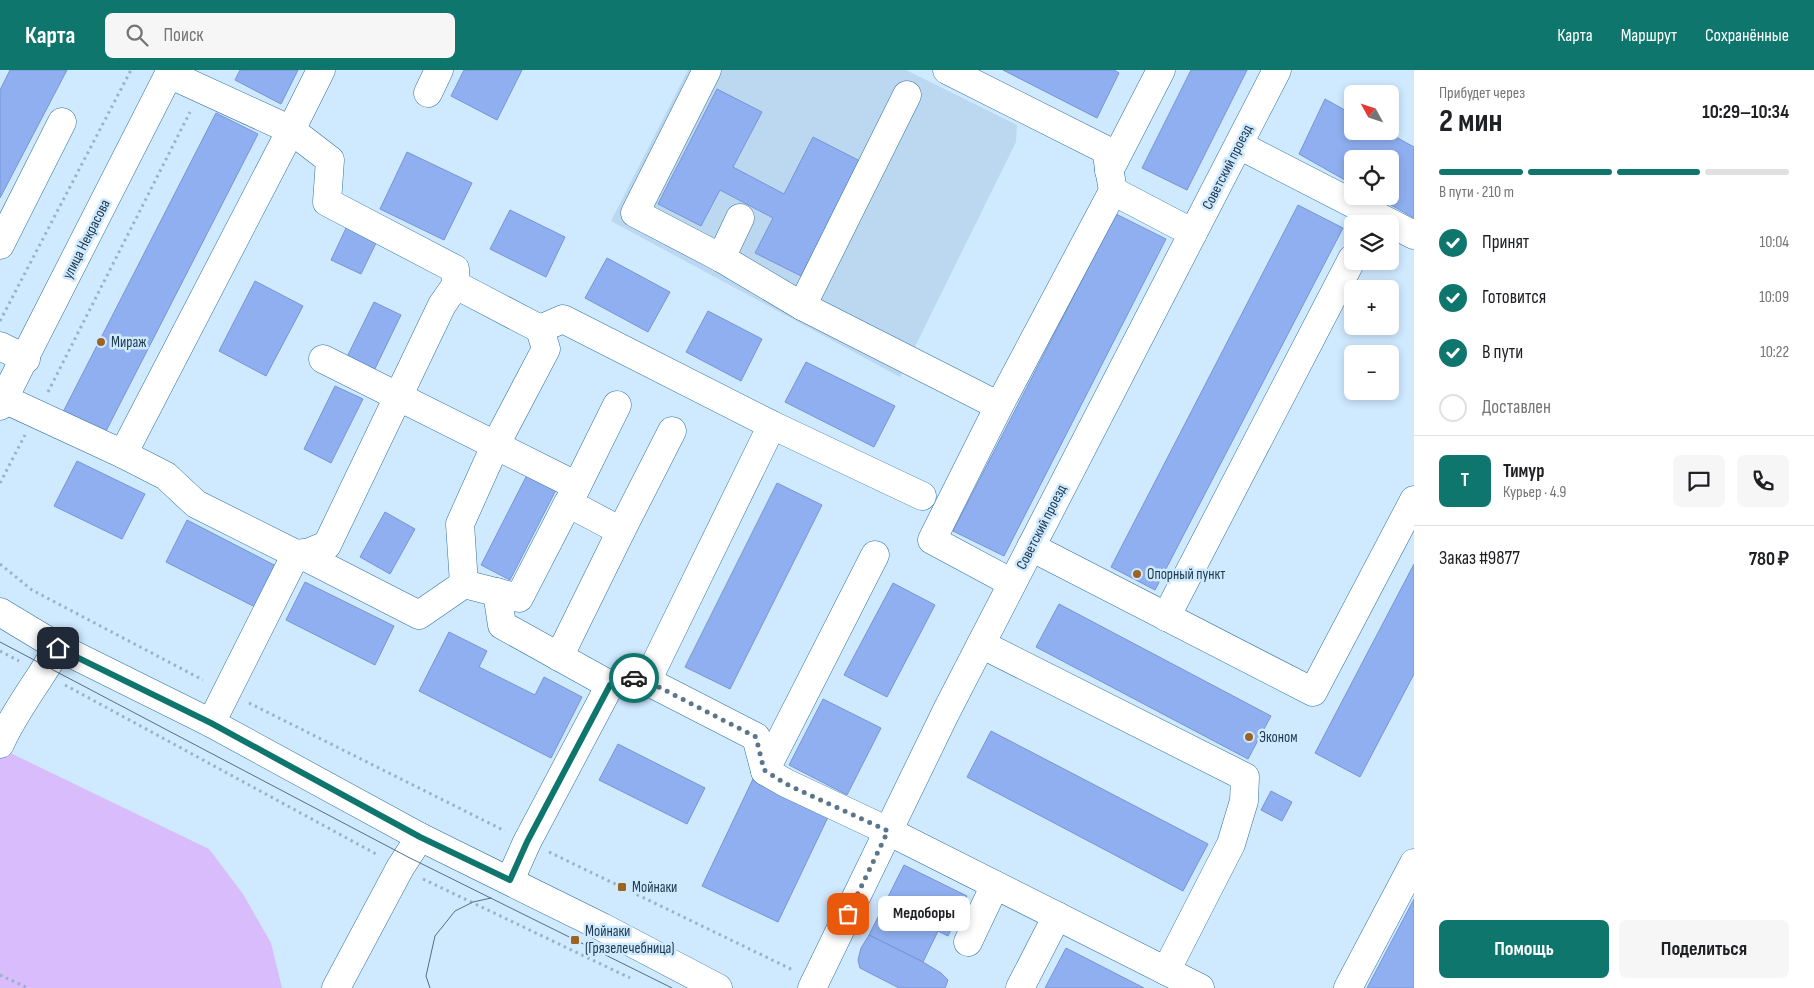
<!DOCTYPE html>
<html lang="ru">
<head>
<meta charset="utf-8">
<style>
	body { margin:0; font-family:"Sofia Sans Condensed",sans-serif; background:#f6f6f6; color:#202124; height:100vh; display:flex; flex-direction:column; font-size:19px; white-space:nowrap }
	* { box-sizing:border-box; margin:0 }
	p { font-size:16px; color:#757577 }
	.icon { flex:none; width:28px; height:28px; fill:none; stroke:currentColor; stroke-width:2; stroke-linecap:round; stroke-linejoin:round }
	.map { position:relative; flex:1; overflow:hidden }
	.panel { display:flex; flex-direction:column; background:#fff; width:400px }
	.panel>* { flex:none }
	.needle { width:32px; rotate:310deg }
	.controls { position:absolute; left:1344px; top:15px; display:grid; gap:10px }
	.controls a { display:grid; place-items:center; width:55px; height:55px; border-radius:8px; background:#fff; box-shadow:0 2px 8px #0003; font-size:25px }
	.pin { position:absolute; display:grid; place-items:center; width:42px; height:42px; color:#fff; margin:-21px; border-radius:10px; box-shadow:0 2px 8px #0006 }
	.courier { position:absolute; display:grid; place-items:center; width:50px; height:50px; margin:-25px; border:4px solid #0f766e; border-radius:50%; background:#fff; color:#222; box-shadow:0 1px 6px #0007 }
	.bubble { position:absolute; height:35px; border-radius:8px; background:#fff; box-shadow:0 2px 8px #0003; font-size:16px; font-weight:700; line-height:35px; text-align:center }
	.summary em { font-style:normal; font-weight:700 }
	.summary div { display:flex; flex-direction:column-reverse }
	.summary { display:flex; align-items:center; justify-content:space-between; height:85px; padding:0 25px }
	h1 { font-size:32px; font-weight:700; line-height:38px }
	.bar { display:grid; grid-template-columns:repeat(4,1fr); gap:8px 5px; align-content:center; height:60px; padding:0 25px }
	.bar i { height:6px; border-radius:4px; background:#e0e0e0 }
	.bar .selected { background:#0f766e }
	.bar p { grid-column:span 4 }
	.line { display:flex; align-items:center; gap:12px; padding:0 25px; border-top:1px solid #e0e0e0 }
	.line div { flex:1 }
	.round { display:grid; place-items:center; flex:none; width:52px; height:52px; border-radius:8px; background:#f6f6f6 }
	ol { padding:0 25px; list-style:none }
	li { display:flex; align-items:center; gap:15px; height:55px }
	li p { margin-inline-start:auto }
	li .icon { padding:5px; border-radius:50%; background:#0f766e; color:#fff; stroke-width:4 }
	li:last-child { color:#757577 }
	li i { width:28px; height:28px; border:2px solid #e0e0e0; border-radius:50% }
	.action { display:flex; gap:10px; margin-top:auto; padding:10px 25px }
	.action a { flex:1; height:58px; border-radius:8px; background:#0f766e; color:#fff; font-size:20px; font-weight:700; line-height:58px; text-align:center }
	.action a+a { background:#f6f6f6; color:#202124 }
	header { display:flex; align-items:center; gap:30px; box-sizing:border-box; height:70px; padding:0 25px; background:#0f766e; color:#fff }
	header strong { font-size:24px }
	nav { display:flex; gap:28px; margin-inline-start:auto; font-size:18px }
	.search { width:350px; height:45px; background:#f6f6f6; display:flex; align-items:center; gap:12px; box-sizing:border-box; padding:0 18px; border-radius:8px; color:#757577; font-size:19px }
	main { display:flex; flex:1; min-height:0 }
	.map>svg:first-child { display:block }
</style>
</head>
<body>
<header>
<strong>Карта</strong>
<div class="search"><svg class="icon" aria-label="search" viewBox="0 0 24 24"><circle cx="10" cy="10" r="6"/><path d="M15 15l6 6"/></svg>Поиск</div>
<nav><a>Карта</a><a>Маршрут</a><a>Сохранённые</a></nav>
</header>
<main>
<div class="map">
<svg width="1414" height="918" viewBox="0 0 1414 918">
	<rect width="100%" height="100%" fill="#cfe9ff"/>
	<polygon fill="#bcd8f0" points="688,0 906,0 1017,55 1016,72 900,307 611,151"/>
	<polygon fill="#d8bcfc" points="0,678 209,779 243,824 271,873 282,918 0,918"/>
	<g fill="#8faff0" stroke="#7795d5">
		<polygon points="10,0 67,0 0,128 0,20"/>
		<polygon points="240,0 298,0 281,34 235,10"/>
		<polygon points="464,0 522,0 497,50 451,26"/>
		<polygon points="1003,0 1114,0 1119,3 1097,48"/>
		<polygon points="1191,0 1247,0 1187,120 1142,98"/>
		<polygon points="717,19 762,42 733,97 784,124 813,67 860,91 801,206 755,183 773,148 720,120 701,156 658,134"/>
		<polygon points="1325,29 1352,44 1352,61 1385,61 1414,77 1414,148 1375,126 1390,126 1390,89 1352,89 1352,114 1299,84"/>
		<polygon points="216,43 258,64 104,365 62,344"/>
		<polygon points="407,82 472,113 444,170 380,139"/>
		<polygon points="1298,135 1343,158 1155,520 1111,497"/>
		<polygon points="510,140 565,167 546,207 490,179"/>
		<polygon points="1116,144 1166,169 1004,486 953,461"/>
		<polygon points="348,154 378,169 361,204 331,190"/>
		<polygon points="607,188 670,222 648,262 585,228"/>
		<polygon points="255,211 303,236 266,306 219,281"/>
		<polygon points="374,232 401,245 370,309 343,295"/>
		<polygon points="708,241 762,269 741,311 686,282"/>
		<polygon points="806,292 895,336 874,377 785,332"/>
		<polygon points="335,316 363,329 331,393 304,379"/>
		<polygon points="77,391 145,424 122,469 54,436"/>
		<polygon points="528,403 557,418 510,510 481,495"/>
		<polygon points="777,413 822,435 730,619 685,597"/>
		<polygon points="385,442 415,459 390,504 360,487"/>
		<polygon points="187,450 280,498 259,539 166,492"/>
		<polygon points="1414,494 1414,604 1360,707 1315,683"/>
		<polygon points="305,512 394,556 375,595 286,550"/>
		<polygon points="893,513 935,535 887,627 844,605"/>
		<polygon points="1059,534 1271,646 1248,689 1036,577"/>
		<polygon points="449,562 487,581 479,597 535,625 544,607 582,627 551,688 419,621"/>
		<polygon points="823,629 881,658 847,725 789,695"/>
		<polygon points="991,661 1208,774 1183,821 967,707"/>
		<polygon points="618,674 705,718 687,754 599,710"/>
		<polygon points="753,709 829,745 778,852 702,816"/>
		<polygon points="1271,721 1292,732 1282,751 1261,740"/>
		<polygon points="904,795 967,826 948,866 938,861 923,892 869,865"/>
		<polygon points="1414,829 1414,918 1367,918"/>
		<polygon points="869,865 923,892 941,903 948,910 945,918 899,918 860,898 858,890 861,878"/>
		<polygon points="1066,878 1144,918 1045,918"/>
	</g>
	<g fill="none" stroke-linecap="round" stroke-linejoin="round">
		<defs>
			<g id="minor">
				<polyline points="321,0 291,60 330,90 327,132 455,199 456,215 540,259 563,249 772,355 922,426"/>
				<polyline points="707,0 635,143 721,188 802,236 999,336"/>
				<polyline points="947,0 1106,80 1113,121 999,336 932,470 1012,513"/>
				<polyline points="428,23 439,0"/>
				<polyline points="1239,75 1414,165"/>
				<polyline points="1109,101 1161,0"/>
				<polyline points="1113,121 1193,163"/>
				<polyline points="0,175 62,52"/>
				<polyline points="721,188 740,148"/>
				<polyline points="802,236 907,25"/>
				<polyline points="0,276 26,289"/>
				<polyline points="323,289 577,416"/>
				<polyline points="4,329 123,384 291,60 169,4"/>
				<polyline points="0,336 171,0"/>
				<polyline points="123,384 166,406 196,434 296,484"/>
				<polyline points="569,432 617,335"/>
				<polyline points="1031,477 1313,622 1414,430"/>
				<polyline points="300,484 419,545 464,514 519,528 568,433 621,461 672,361"/>
				<polyline points="464,514 460,454 495,376 546,279 540,259"/>
				<polyline points="497,522 502,555 610,615"/>
				<polyline points="0,542 58,577 211,653 420,767 602,857 718,918"/>
				<polyline points="1166,547 1352,189"/>
				<polyline points="981,574 1245,707 1244,731 1231,774 1166,901"/>
				<polyline points="559,587 621,461"/>
				<polyline points="647,611 756,667 765,701 786,713 888,761 1200,918"/>
				<polyline points="211,653 296,484 310,482 327,475 442,235 456,215"/>
				<path d="M0 674C15 640 40 610 58 577"/>
				<polyline points="765,701 875,485"/>
				<polyline points="510,810 527,772 610,615 627,607 647,611 772,355"/>
				<polyline points="968,872 995,815"/>
				<polyline points="336,918 400,798 420,767"/>
				<polyline points="812,918 946,642 1277,0"/>
				<polyline points="1020,918 1057,846"/>
				<polyline points="1348,918 1414,793"/>
			</g>
		</defs>
		<use href="#minor" stroke="#3071a1" stroke-width="29"/>
		<g stroke="#98b2c8" stroke-width="3" stroke-dasharray="2.5 4" stroke-linecap="butt">
			<polyline points="0,251 131,0"/>
			<polyline points="48,322 190,42"/>
			<polyline points="0,413 25,365"/>
			<polyline points="0,494 32,520 203,610"/>
			<polyline points="0,581 19,591"/>
			<polyline points="65,615 378,785"/>
			<polyline points="249,633 505,761"/>
			<polyline points="549,782 793,900"/>
			<polyline points="423,809 630,908"/>
			<polyline points="0,905 28,918"/>
		</g>
		<use href="#minor" stroke="#fff" stroke-width="28"/>
		<g stroke="#546f84" stroke-width="1">
			<polyline points="0,572 408,787 672,918"/>
			<polyline points="430,918 426,906 435,866 455,841 473,832 491,828"/>
		</g>
	</g>
	<g fill="none" stroke-linecap="round" stroke-linejoin="round">
		<polyline stroke="#5b768b" stroke-width="5" stroke-dasharray="0 9" points="634,608 647,611 756,667 764,700 786,714 888,761 848,844"/>
		<polyline stroke="#0f766e" stroke-width="6" points="58,578 211,653 420,767 510,810 527,772 610,615 627,607 634,608"/>
	</g>
	<g fill="#9d6323" stroke="#cfe9ff" stroke-width="2">
		<circle cx="101" cy="272" r="5"/>
		<circle cx="1137" cy="504" r="5"/>
		<circle cx="1249" cy="667" r="5"/>
		<rect x="617" y="812" width="10" height="10" rx="2.5"/>
		<rect x="570" y="865" width="10" height="10" rx="2.5"/>
	</g>
	<g text-anchor="middle" stroke-width="5" stroke-linejoin="round" paint-order="stroke">
		<g font-size="15" fill="#1d384d" stroke="#cfe9ff">
			<text transform="translate(1227 97) rotate(-63)" y="5">Советский проезд</text>
			<text transform="translate(86 169) rotate(-63)" y="5">улица Некрасова</text>
			<text transform="translate(1041 457) rotate(-63)" y="5">Советский проезд</text>
		</g>
		<g font-size="15" fill="#1d384d" stroke="#cfe9ff" text-anchor="start">
			<text x="111" y="277">Мираж</text>
			<text x="1147" y="509">Опорный пункт</text>
			<text x="1259" y="672">Эконом</text>
			<text x="632" y="822">Мойнаки</text>
			<text x="585" y="866">Мойнаки<tspan x="585" dy="17">(Грязелечебница)</tspan></text>
		</g>
	</g>
</svg>
<div class="controls">
<a><svg class="needle" viewBox="-14 -14 28 28"><path d="M0-13l5 13h-10z" fill="#e53935"/><path d="M0 13l5-13h-10z" fill="#757577"/></svg></a>
<a><svg class="icon" aria-label="locate" viewBox="0 0 24 24"><circle cx="12" cy="12" r="6"/><path d="M12 2v4M12 18v4M2 12h4M18 12h4"/></svg></a>
<a><svg class="icon" aria-label="layers" viewBox="0 0 24 24"><path d="M12 4l9 5-9 5-9-5zM3 14l9 5 9-5"/></svg></a>
<a>+</a>
<a>−</a>
</div>
<div class="pin" style="left:848px;top:844px;background:#ea580c"><svg class="icon" aria-label="bag" viewBox="0 0 24 24"><path d="M5 8h14l-1 12H6zM9 8a3 3 0 0 1 6 0"/></svg></div>
<div class="pin" style="left:58px;top:578px;background:#1f2937"><svg class="icon" aria-label="home" viewBox="0 0 24 24"><path d="M3 11l9-7 9 7M6 9v11h12V9"/></svg></div>
<div class="courier" style="left:634px;top:608px"><svg class="icon" aria-label="car" viewBox="0 0 24 24"><path d="M5 17H2v-5l4-1 3-4h7l3 4 3 1v5h-3M9 17h6M6 11h13"/><circle cx="7" cy="17" r="2"/><circle cx="17" cy="17" r="2"/></svg></div>
<div class="bubble" style="left:878px;top:826px;width:92px">Медоборы</div>
</div>
<section class="panel">
<div class="summary"><div><h1>2 мин</h1><p>Прибудет через</p></div><em>10:29–10:34</em></div>
<div class="bar"><i class="selected"></i><i class="selected"></i><i class="selected"></i><i></i><p>В пути · 210 m</p></div>
<ol>
<li><svg class="icon" aria-label="check" viewBox="0 0 24 24"><path d="M5 12l5 5 9-10"/></svg>Принят<p>10:04</p></li>
<li><svg class="icon" aria-label="check" viewBox="0 0 24 24"><path d="M5 12l5 5 9-10"/></svg>Готовится<p>10:09</p></li>
<li><svg class="icon" aria-label="check" viewBox="0 0 24 24"><path d="M5 12l5 5 9-10"/></svg>В пути<p>10:22</p></li>
<li><i></i>Доставлен</li>
</ol>
<div class="line" style="height:90px"><b class="round" style="background:#0f766e;color:#fff">Т</b><div><b>Тимур</b><p>Курьер · 4.9</p></div><a class="round"><svg class="icon" aria-label="chat" viewBox="0 0 24 24"><path d="M4 5h16v11H9l-5 4z"/></svg></a><a class="round"><svg class="icon" aria-label="phone" viewBox="0 0 24 24"><path d="M5 4h4l2 5-3 2q2 4 5 5l2-3 5 2v4C11 20 4 13 5 4z"/></svg></a></div>
<div class="line" style="height:65px"><div>Заказ #9877</div><b>780 ₽</b></div>
<div class="action"><a>Помощь</a><a>Поделиться</a></div>
</section>
</main>
</body>
</html>
